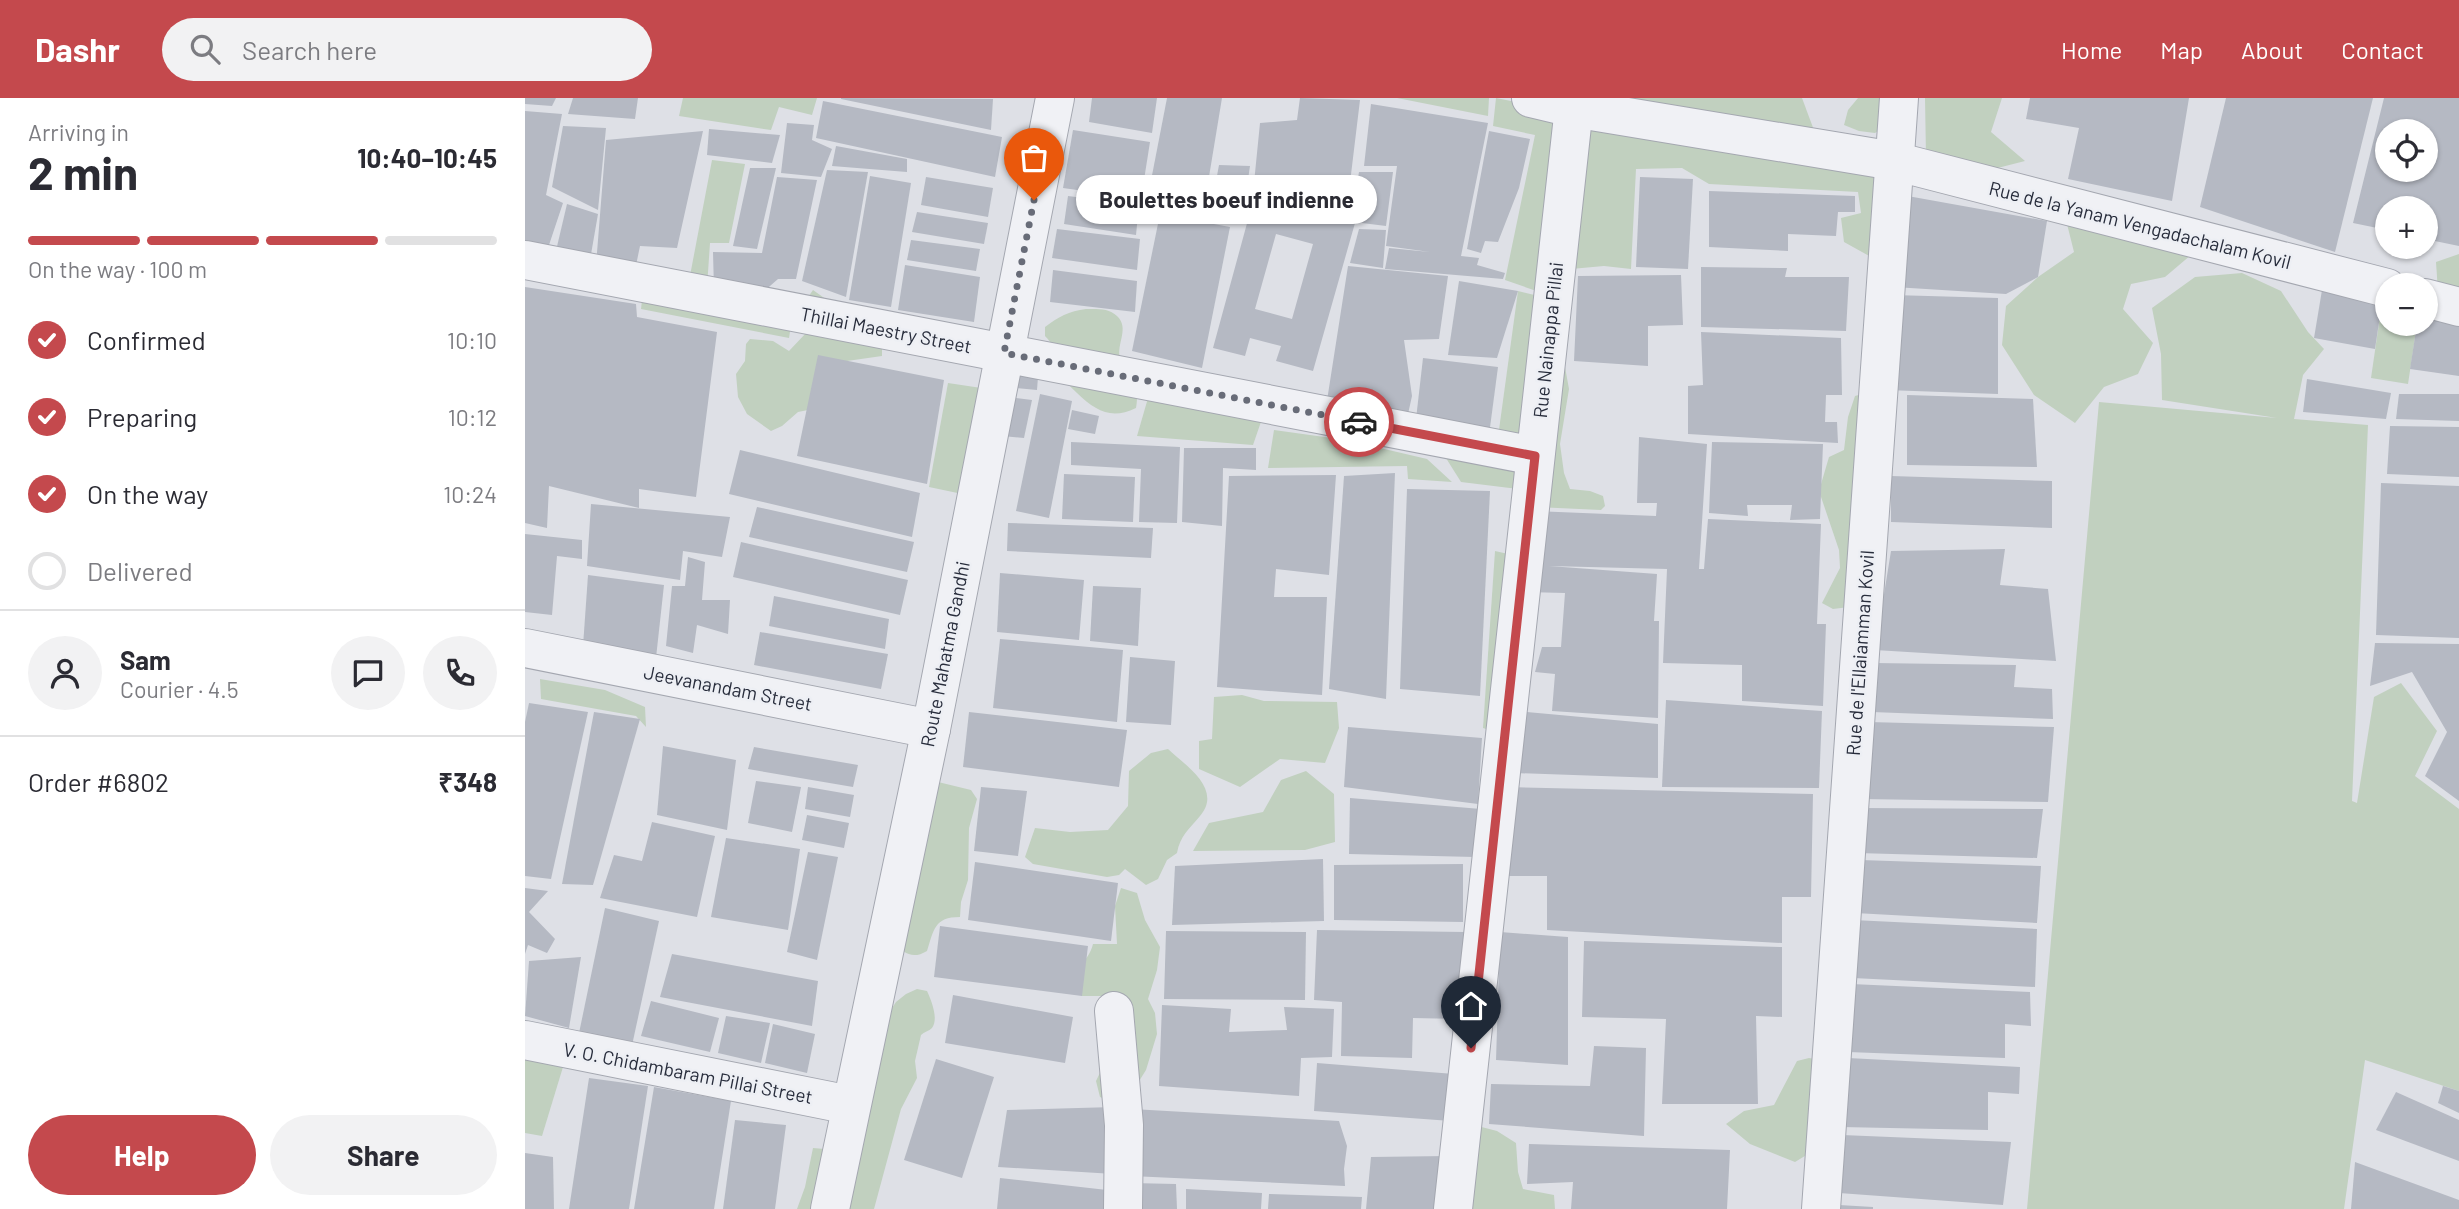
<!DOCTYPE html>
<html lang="en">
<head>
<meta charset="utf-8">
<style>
	body { margin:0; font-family:Barlow,sans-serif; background:#f2f2f3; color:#2b2b33; height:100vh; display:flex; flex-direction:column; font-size:26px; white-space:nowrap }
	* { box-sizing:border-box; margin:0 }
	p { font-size:23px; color:#7c7c81 }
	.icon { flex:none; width:38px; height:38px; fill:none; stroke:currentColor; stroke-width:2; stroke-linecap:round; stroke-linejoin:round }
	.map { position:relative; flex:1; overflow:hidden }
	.sheet { display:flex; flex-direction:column; background:#fff; width:525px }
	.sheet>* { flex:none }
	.controls { position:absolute; left:1850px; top:21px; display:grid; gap:14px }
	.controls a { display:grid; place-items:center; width:63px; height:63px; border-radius:50%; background:#fff; box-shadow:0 2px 5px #0004; font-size:35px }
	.pin { position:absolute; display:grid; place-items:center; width:60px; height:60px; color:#fff; margin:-72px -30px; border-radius:50% 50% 50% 0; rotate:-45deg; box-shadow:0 0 7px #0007 }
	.pin .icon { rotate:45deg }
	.courier { position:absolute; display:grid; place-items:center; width:70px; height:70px; margin:-35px; border:5px solid #c4494d; border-radius:50%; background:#fff; color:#222; box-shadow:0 2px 9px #0007 }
	.bubble { position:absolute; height:49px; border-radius:24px; background:#fff; box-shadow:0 2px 5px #0004; font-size:23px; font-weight:700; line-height:49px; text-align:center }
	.overview em { font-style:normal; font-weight:700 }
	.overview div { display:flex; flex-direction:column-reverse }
	.overview { display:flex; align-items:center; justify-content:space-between; height:119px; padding:0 28px }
	h1 { font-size:46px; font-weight:700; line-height:52px }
	.bar { display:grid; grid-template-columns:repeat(4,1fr); gap:10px 7px; align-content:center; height:84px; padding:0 28px }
	.bar i { height:9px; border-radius:5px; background:#e1e1e2 }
	.bar .active { background:#c4494d }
	.bar p { grid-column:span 4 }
	.line { display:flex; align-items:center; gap:18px; padding:0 28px; border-top:2px solid #e1e1e2 }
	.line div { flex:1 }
	.round { display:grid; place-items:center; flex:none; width:74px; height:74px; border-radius:37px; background:#f2f2f3 }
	ol { padding:0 28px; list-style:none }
	li { display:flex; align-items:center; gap:21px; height:77px }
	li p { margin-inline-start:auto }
	li .icon { padding:7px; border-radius:50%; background:#c4494d; color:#fff; stroke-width:4 }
	li:last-child { color:#7c7c81 }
	li i { width:38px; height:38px; border:4px solid #e1e1e2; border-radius:50% }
	.primary-button { display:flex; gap:14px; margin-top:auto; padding:14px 28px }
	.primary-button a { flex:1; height:80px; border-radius:42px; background:#c4494d; color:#fff; font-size:28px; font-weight:700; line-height:80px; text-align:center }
	.primary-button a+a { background:#f2f2f3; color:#2b2b33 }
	header { display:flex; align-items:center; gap:42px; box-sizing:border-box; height:98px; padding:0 35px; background:#c4494d; color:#fff }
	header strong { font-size:33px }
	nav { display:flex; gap:38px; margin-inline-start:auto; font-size:24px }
	.search { width:490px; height:63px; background:#f2f2f3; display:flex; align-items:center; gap:18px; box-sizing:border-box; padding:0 24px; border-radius:38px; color:#7c7c81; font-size:26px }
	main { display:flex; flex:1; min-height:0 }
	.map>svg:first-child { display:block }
</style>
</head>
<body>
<header>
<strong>Dashr</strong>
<div class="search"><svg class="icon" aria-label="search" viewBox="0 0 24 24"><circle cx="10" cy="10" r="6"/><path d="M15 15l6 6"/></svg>Search here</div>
<nav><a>Home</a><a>Map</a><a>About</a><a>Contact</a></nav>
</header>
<main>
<section class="sheet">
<div class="overview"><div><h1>2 min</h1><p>Arriving in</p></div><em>10:40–10:45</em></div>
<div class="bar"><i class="active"></i><i class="active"></i><i class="active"></i><i></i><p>On the way · 100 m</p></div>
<ol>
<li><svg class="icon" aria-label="check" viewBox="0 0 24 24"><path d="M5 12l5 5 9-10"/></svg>Confirmed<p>10:10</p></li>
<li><svg class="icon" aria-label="check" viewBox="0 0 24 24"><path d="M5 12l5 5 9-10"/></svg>Preparing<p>10:12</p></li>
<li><svg class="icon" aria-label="check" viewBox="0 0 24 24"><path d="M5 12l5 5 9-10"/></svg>On the way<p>10:24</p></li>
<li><i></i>Delivered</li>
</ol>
<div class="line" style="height:126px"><a class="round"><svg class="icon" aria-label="person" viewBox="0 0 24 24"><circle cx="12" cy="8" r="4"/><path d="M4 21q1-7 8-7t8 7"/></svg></a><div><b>Sam</b><p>Courier · 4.5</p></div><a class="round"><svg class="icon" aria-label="chat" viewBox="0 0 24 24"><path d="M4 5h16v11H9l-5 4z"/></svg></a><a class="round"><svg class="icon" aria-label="phone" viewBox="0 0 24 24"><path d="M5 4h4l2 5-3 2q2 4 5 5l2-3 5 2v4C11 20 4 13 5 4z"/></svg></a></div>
<div class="line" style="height:91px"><div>Order #6802</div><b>₹348</b></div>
<div class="primary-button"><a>Help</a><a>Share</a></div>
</section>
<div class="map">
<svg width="1934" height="1111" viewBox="0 0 1934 1111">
	<rect width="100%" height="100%" fill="#dee0e6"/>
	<g fill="#c1d0bf">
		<polygon points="158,0 292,0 287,17 254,9 246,32 154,18"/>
		<polygon points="872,0 964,0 963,18"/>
		<polygon points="971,0 1042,14 1023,197 980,182 1010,37 968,28"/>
		<polygon points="1088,0 1277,0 1293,43"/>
		<polygon points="1333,0 1367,0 1357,30 1350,35 1334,33 1319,27 1323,12"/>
		<polygon points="1400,0 1477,0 1466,34 1500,63 1453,75 1401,59"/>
		<polygon points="1052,15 1366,65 1355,164 1319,144 1316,120 1336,115 1333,94 1184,86 1157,70 1111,71 1106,171 1079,168 1035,172"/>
		<polygon points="187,62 220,66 204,145 185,145 182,189 164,183"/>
		<polygon points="1540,118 1673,151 1640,179 1606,186 1598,211 1628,245 1613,276 1579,289 1550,325 1509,297 1477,247 1481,208 1513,179 1549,154"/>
		<polygon points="1934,156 1934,199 1913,194 1911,164"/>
		<polygon points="1717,175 1756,193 1783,234 1799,251 1778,277 1769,321 1843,327 1827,703 1832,705 1849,599 1876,585 1912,633 1890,678 1934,711 1934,993 1840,962 1819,1111 1502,1111 1574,304 1752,320 1637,302 1636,256 1627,210 1670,179"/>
		<polygon points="288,192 357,241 357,258 322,263 308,307 273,314 257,328 246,333 222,316 213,299 211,276 220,263 221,246 225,241 248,243 264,253 281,235 272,215"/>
		<polygon points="118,193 267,221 264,240 116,211"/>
		<polygon points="993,193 1022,200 1007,349 973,339"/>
		<polygon points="1858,198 1862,199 1862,226 1892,226 1883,286 1846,280"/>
		<path d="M561 211C572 211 584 210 592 218 605 230 591 246 595 260 601 280 616 287 611 310 586 322 571 313 552 295 548 291 543 287 541 283 532 265 535 253 520 238V229C533 219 544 213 561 211Z"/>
		<polygon points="1027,269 1040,269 1044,291 1035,346 1039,375 1045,391 1065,393 1078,398 1080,408 1076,412 1011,409"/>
		<polygon points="423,285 463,291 442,397 404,389"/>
		<polygon points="1344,294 1324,509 1308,511 1297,505 1315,470 1314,452 1294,393 1304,359 1319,352 1323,319 1330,298"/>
		<polygon points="623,300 739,315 728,347 612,338"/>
		<polygon points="749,332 821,342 902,361 927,384 883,381 882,368 743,370"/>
		<polygon points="914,349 1002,364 993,391 936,384"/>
		<polygon points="970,453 992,458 974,635 958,630"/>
		<polygon points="15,581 80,592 120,609 121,629 111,618 16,601"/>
		<polygon points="717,597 739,603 812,604 814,630 800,665 755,661 715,689 674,671 674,643 687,641 689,599"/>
		<path d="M643 651C661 668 698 691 675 718 664 731 655 738 652 755L642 762 633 781 621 787 600 771 594 777 582 779 508 766 500 759 510 730 545 734 583 732 603 708 604 673 626 655Z"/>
		<polygon points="781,673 809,696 810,744 780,752 668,753 684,725 738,714 756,682"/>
		<path d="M409 683 446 692 452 701 444 730 443 782 436 804 435 819C409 819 409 832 402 853 387 862 379 855 368 844Z"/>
		<path d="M596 790 612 795 620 822 635 849 632 872 623 901 630 915 632 936 621 972 611 988 582 1002 575 999 571 983 587 950 580 898H557L545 888C550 865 563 866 568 846H592L590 808Z"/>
		<path d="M392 891 402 893C406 902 414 920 407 930 404 933 399 934 396 937L390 963 392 980 376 1011 349 1111H318L354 930 371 904 381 896Z"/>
		<polygon points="0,947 38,969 17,1038 0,1035"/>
		<polygon points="1284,960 1295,962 1293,1050 1270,1064 1225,1046 1201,1026 1219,1013 1249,1007 1272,963"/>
		<polygon points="941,1025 972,1033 991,1045 993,1074 998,1091 1029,1097 1030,1111 934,1111"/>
		<polygon points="288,1050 311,1052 301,1111 272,1111 280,1089"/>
	</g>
	<g fill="#b5b9c3" fill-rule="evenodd">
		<polygon points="0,0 31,0 27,8 0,6"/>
		<polygon points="48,0 113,0 110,21 43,16"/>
		<polygon points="316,0 468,1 466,32 316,1"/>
		<polygon points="567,0 632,0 627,35 564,24"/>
		<polygon points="642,0 697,0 679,109 623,98"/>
		<polygon points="775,0 835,2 824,93 804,89 802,111 741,96 728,95 735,25 772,22"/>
		<polygon points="1505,0 1664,0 1647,103 1543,81 1554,30 1501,21"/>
		<polygon points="1701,0 1848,0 1810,154 1675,109"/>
		<path d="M1859 0H1934V148L1900 141V110H1862V132L1828 125ZM1862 33H1900V72H1862Z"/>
		<polygon points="298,3 477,39 470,79 291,40"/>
		<polygon points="846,6 963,25 936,158 954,160 952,167 980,175 978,181 860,171 864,150 905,154 861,148 872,68 839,68"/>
		<polygon points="0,13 37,16 21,97 38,105 21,156 0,151"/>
		<polygon points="262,25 289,27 287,42 307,51 296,79 256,75"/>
		<polygon points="38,28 81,30 73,112 27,89"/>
		<polygon points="184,31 255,37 247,65 182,57"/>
		<polygon points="548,32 625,44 616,101 538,90"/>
		<polygon points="178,33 152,150 115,148 109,177 71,167 81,42"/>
		<polygon points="964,33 1005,41 994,90 973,144 960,143 956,155 942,151"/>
		<polygon points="311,48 382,61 382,74 307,68"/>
		<polygon points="694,67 725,68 718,115 685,116"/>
		<polygon points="225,70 251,70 232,151 208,148"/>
		<polygon points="302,72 343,74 321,199 277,183"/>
		<polygon points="834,74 868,74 861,128 837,125 804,115 809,97 829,102"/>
		<polygon points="345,78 386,85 366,209 324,202"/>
		<polygon points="252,79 292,82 271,181 253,181 230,201 189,191 188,154 237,155"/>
		<polygon points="401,79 468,90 463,119 396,107"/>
		<polygon points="1115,79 1168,81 1163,171 1111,169"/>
		<polygon points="1184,93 1330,98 1330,114 1313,114 1311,138 1263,136 1263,153 1184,149"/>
		<polygon points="1377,97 1522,123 1513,179 1481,196 1369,189"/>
		<polygon points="543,98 614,107 611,137 539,126"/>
		<path d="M736 100 830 125 788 273 751 263 756 248 725 240 720 258 688 250 727 107 734 108ZM751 136 788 146 767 221 730 211Z"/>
		<polygon points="42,106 73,116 64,168 30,157"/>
		<polygon points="392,114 463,125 459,146 387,134"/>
		<polygon points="635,116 705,129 677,270 607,253"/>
		<polygon points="532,131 615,141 612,172 527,160"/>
		<polygon points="834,131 861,132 858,170 825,165"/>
		<polygon points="386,142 455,151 451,173 382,162"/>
		<polygon points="380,167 455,179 449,224 373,212"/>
		<polygon points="823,168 923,178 914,241 879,242 887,298 881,325 801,309"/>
		<polygon points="1176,169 1262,170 1260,179 1324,179 1321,233 1176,229"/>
		<polygon points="528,172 612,183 610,214 525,204"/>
		<polygon points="1156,177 1158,227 1123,228 1123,268 1049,263 1053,178"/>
		<polygon points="934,183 993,193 972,260 923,257"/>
		<polygon points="1798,186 1858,198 1850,251 1789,240"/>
		<polygon points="0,189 111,206 112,219 192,234 171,399 114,391 114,410 24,388 22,430 0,425"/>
		<polygon points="1368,197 1473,200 1473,296 1361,292"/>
		<polygon points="1900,210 1934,219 1934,278 1885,271 1892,226 1900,226"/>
		<polygon points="1176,234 1316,240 1317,297 1301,297 1300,324 1312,324 1313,345 1163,336 1163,288 1178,287"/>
		<polygon points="293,257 419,282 402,386 272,358"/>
		<polygon points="898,260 973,269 964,337 891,321"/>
		<polygon points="482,263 514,266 512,292 480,289"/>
		<polygon points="1782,281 1866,295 1861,321 1778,314"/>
		<polygon points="515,296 547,303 524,420 491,413"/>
		<polygon points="1874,296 1934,296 1934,323 1871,321"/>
		<polygon points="1382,297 1508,301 1512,369 1382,367"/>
		<polygon points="475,298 507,302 499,340 467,337"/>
		<polygon points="547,312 574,318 570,336 543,331"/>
		<polygon points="1865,328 1934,329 1934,379 1862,376"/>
		<polygon points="1114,339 1182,346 1174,471 1179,471 1183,421 1296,426 1292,526 1301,526 1298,608 1217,603 1217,567 1138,565 1142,471 1024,468 1132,476 1129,523 1134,523 1133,620 1027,613 1030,576 1010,574 1017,549 1036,549 1040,495 1001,494 1009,413 1131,418 1132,405 1112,405"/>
		<polygon points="546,344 655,349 652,425 614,424 616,371 546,367"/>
		<polygon points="1187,344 1298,346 1295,421 1265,422 1267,407 1222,407 1223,418 1184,415"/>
		<polygon points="659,350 731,350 731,372 698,370 697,428 657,424"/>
		<polygon points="215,352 395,395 387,439 204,396"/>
		<polygon points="870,375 861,601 804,591 819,378"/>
		<polygon points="539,376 610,379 608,424 537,421"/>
		<polygon points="811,377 804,477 751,471 749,499 802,499 797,597 692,589 704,378"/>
		<polygon points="1366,378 1527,383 1527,430 1366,424"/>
		<polygon points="1856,385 1934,388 1934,540 1851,537"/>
		<polygon points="882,391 965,393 955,598 875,591"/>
		<polygon points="66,406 205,419 197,459 158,453 155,482 62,468"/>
		<polygon points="232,409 389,444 382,474 224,439"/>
		<polygon points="483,425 628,430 626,460 482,453"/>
		<polygon points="0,436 57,442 57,461 32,458 27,517 0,514"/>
		<polygon points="216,444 383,482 375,517 208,479"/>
		<polygon points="1480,451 1475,487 1523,491 1531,563 1350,552 1366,453"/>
		<polygon points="163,459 180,464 177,502 205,502 203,536 172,527 168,555 141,548 147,488 160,488"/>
		<polygon points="475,475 559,482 554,542 472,534"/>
		<polygon points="63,477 139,487 130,569 58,548"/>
		<polygon points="568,488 616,490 613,548 565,543"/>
		<polygon points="249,498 364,521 360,551 244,528"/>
		<polygon points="235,534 363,556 356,591 229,567"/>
		<polygon points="475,541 598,552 592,624 468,610"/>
		<polygon points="1850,545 1934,546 1934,703 1900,678 1922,634 1887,574 1845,588"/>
		<polygon points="605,559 650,563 646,627 601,624"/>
		<polygon points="1349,565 1491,567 1489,589 1527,591 1528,621 1347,614"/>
		<polygon points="1141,602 1297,613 1294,690 1137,689"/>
		<polygon points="4,605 63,614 26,781 0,778 0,624"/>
		<polygon points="992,613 1133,626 1133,680 990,675"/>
		<polygon points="69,614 115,621 68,787 37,786"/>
		<polygon points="444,614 602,632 594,689 438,669"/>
		<polygon points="1344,624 1529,629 1523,704 1337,701"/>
		<polygon points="823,629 957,640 953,706 819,689"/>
		<polygon points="138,648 211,662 202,732 132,717"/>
		<polygon points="229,649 333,667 328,689 223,671"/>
		<polygon points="231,683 276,689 267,734 223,725"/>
		<polygon points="283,689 329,697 325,719 280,711"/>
		<polygon points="456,689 502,693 493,758 449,753"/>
		<polygon points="982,689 1288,696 1286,799 1257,799 1257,845 1022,832 1022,778 979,778"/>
		<polygon points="825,700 956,711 950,759 824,756"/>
		<polygon points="1336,710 1518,711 1512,760 1332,755"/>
		<polygon points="282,717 324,725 319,750 277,742"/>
		<polygon points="127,724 190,738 172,819 75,800 89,757 117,763"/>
		<polygon points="201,740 275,751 263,832 186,819"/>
		<polygon points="283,754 313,759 292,862 262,854"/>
		<polygon points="798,761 799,823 647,827 650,768"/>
		<polygon points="1335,762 1516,768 1512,825 1330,815"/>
		<polygon points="450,764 593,785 586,843 443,822"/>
		<polygon points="938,766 938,824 809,822 809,767"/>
		<polygon points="0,790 23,793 4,814 30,841 22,855 3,847 0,856"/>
		<polygon points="80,810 134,823 106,952 53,940"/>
		<polygon points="1328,822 1512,831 1510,889 1328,880"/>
		<polygon points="415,828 563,848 557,898 409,879"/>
		<polygon points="792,832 940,834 934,921 888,920 887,960 816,958 817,904 789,902"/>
		<polygon points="641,833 781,834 780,902 639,901"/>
		<polygon points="975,834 1043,839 1043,967 971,962"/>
		<polygon points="1059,843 1257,849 1257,919 1231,918 1233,1006 1137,1006 1141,921 1057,919"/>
		<polygon points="147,856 293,883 287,928 135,899"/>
		<polygon points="56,859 44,930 0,918 4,863"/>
		<polygon points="1326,886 1505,894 1506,928 1480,926 1480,960 1323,954"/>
		<polygon points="428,897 548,919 540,965 420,945"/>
		<polygon points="126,903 194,920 185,954 116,938"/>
		<polygon points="637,907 706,911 704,934 762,932 759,909 809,911 807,959 776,960 774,998 634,988"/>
		<polygon points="201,918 245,925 236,965 193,955"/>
		<polygon points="248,926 290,936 282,975 240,965"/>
		<polygon points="1069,948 1121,950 1119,1038 964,1026 966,986 1065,988"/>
		<polygon points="1323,960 1495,969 1494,996 1463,994 1463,1032 1316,1029"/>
		<polygon points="411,961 469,979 437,1080 379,1062"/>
		<polygon points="792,965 929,976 926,1023 789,1013"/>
		<polygon points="64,980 123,988 104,1111 44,1111"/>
		<polygon points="1918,988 1934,993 1934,1015 1913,1005"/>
		<polygon points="129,989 206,1003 189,1111 109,1111"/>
		<polygon points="1871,994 1934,1022 1934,1063 1851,1032"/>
		<polygon points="589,1009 589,1076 473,1069 482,1012"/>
		<polygon points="607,1011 814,1023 822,1048 819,1071 820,1088 606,1078"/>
		<polygon points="210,1022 261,1027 250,1111 198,1111"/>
		<polygon points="1317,1037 1486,1044 1478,1107 1314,1095"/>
		<polygon points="1004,1046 1205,1052 1202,1111 1046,1111 1048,1084 1002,1086"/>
		<polygon points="0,1055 28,1059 29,1111 0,1111"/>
		<polygon points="922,1058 916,1111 841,1111 846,1059"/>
		<polygon points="1830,1064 1934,1102 1934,1111 1826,1111"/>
		<polygon points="475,1080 582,1092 580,1111 472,1111"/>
		<polygon points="606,1085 651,1086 652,1111 605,1111"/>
		<polygon points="661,1091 737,1095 736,1111 661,1111"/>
		<polygon points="744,1096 837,1099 836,1111 743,1111"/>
		<polygon points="1314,1107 1348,1109 1348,1111 1314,1111"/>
	</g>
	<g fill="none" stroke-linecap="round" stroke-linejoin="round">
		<defs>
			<g id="minor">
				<polyline points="1006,0 1048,10 1369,63 1862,190"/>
				<polyline points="0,162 1010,358"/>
				<polyline points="1900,200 1934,209"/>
				<polyline points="0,550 406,631"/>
				<polyline points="589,913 599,1027 598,1111"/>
				<polyline points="0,942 325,1007"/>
				<polyline points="928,1111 1050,0"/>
				<polyline points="1296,1111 1374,0"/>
			</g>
			<polyline id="tertiary" points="305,1111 406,631 530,0"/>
		</defs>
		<use href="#minor" stroke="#a4a7b0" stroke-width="40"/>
		<use href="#tertiary" stroke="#a4a7b0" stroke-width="40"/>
		<use href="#minor" stroke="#f0f1f5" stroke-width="38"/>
		<use href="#tertiary" stroke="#f0f1f5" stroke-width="38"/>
	</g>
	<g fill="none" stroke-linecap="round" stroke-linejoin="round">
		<polyline stroke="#686c78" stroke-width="7" stroke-dasharray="0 12.6" points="509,102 479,255 834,324"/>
		<polyline stroke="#c4494d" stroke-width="9" points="834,324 1010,358 946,950"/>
	</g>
	<g text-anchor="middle" stroke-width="5" stroke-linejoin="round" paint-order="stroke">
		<g font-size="19" fill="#282d3c" stroke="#edeff4">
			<text transform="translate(1615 127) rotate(14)" y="7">Rue de la Yanam Vengadachalam Kovil</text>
			<text transform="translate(361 232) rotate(11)" y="7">Thillai Maestry Street</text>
			<text transform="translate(1023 242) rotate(-84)" y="7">Rue Nainappa Pillai</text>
			<text transform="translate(1335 555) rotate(-86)" y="7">Rue de l'Ellaiamman Kovil</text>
			<text transform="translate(420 556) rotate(-79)" y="7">Route Mahatma Gandhi</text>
			<text transform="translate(203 590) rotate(11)" y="7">Jeevanandam Street</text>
			<text transform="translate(163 975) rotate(11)" y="7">V. O. Chidambaram Pillai Street</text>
		</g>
	</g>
</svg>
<div class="controls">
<a><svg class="icon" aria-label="locate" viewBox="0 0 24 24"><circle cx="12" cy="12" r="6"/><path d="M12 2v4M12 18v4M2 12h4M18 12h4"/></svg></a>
<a>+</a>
<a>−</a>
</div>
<div class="pin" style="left:509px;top:102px;background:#ea580c"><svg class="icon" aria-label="bag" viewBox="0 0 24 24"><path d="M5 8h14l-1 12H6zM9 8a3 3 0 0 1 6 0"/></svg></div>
<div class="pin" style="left:946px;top:950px;background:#1f2937"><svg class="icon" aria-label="home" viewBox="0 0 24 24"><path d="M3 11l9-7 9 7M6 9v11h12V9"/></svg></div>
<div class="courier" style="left:834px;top:324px"><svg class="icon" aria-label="car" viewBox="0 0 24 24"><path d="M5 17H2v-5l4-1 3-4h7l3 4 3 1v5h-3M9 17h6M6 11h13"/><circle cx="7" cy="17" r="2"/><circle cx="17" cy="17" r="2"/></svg></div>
<div class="bubble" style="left:551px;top:77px;width:301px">Boulettes boeuf indienne</div>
</div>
</main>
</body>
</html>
